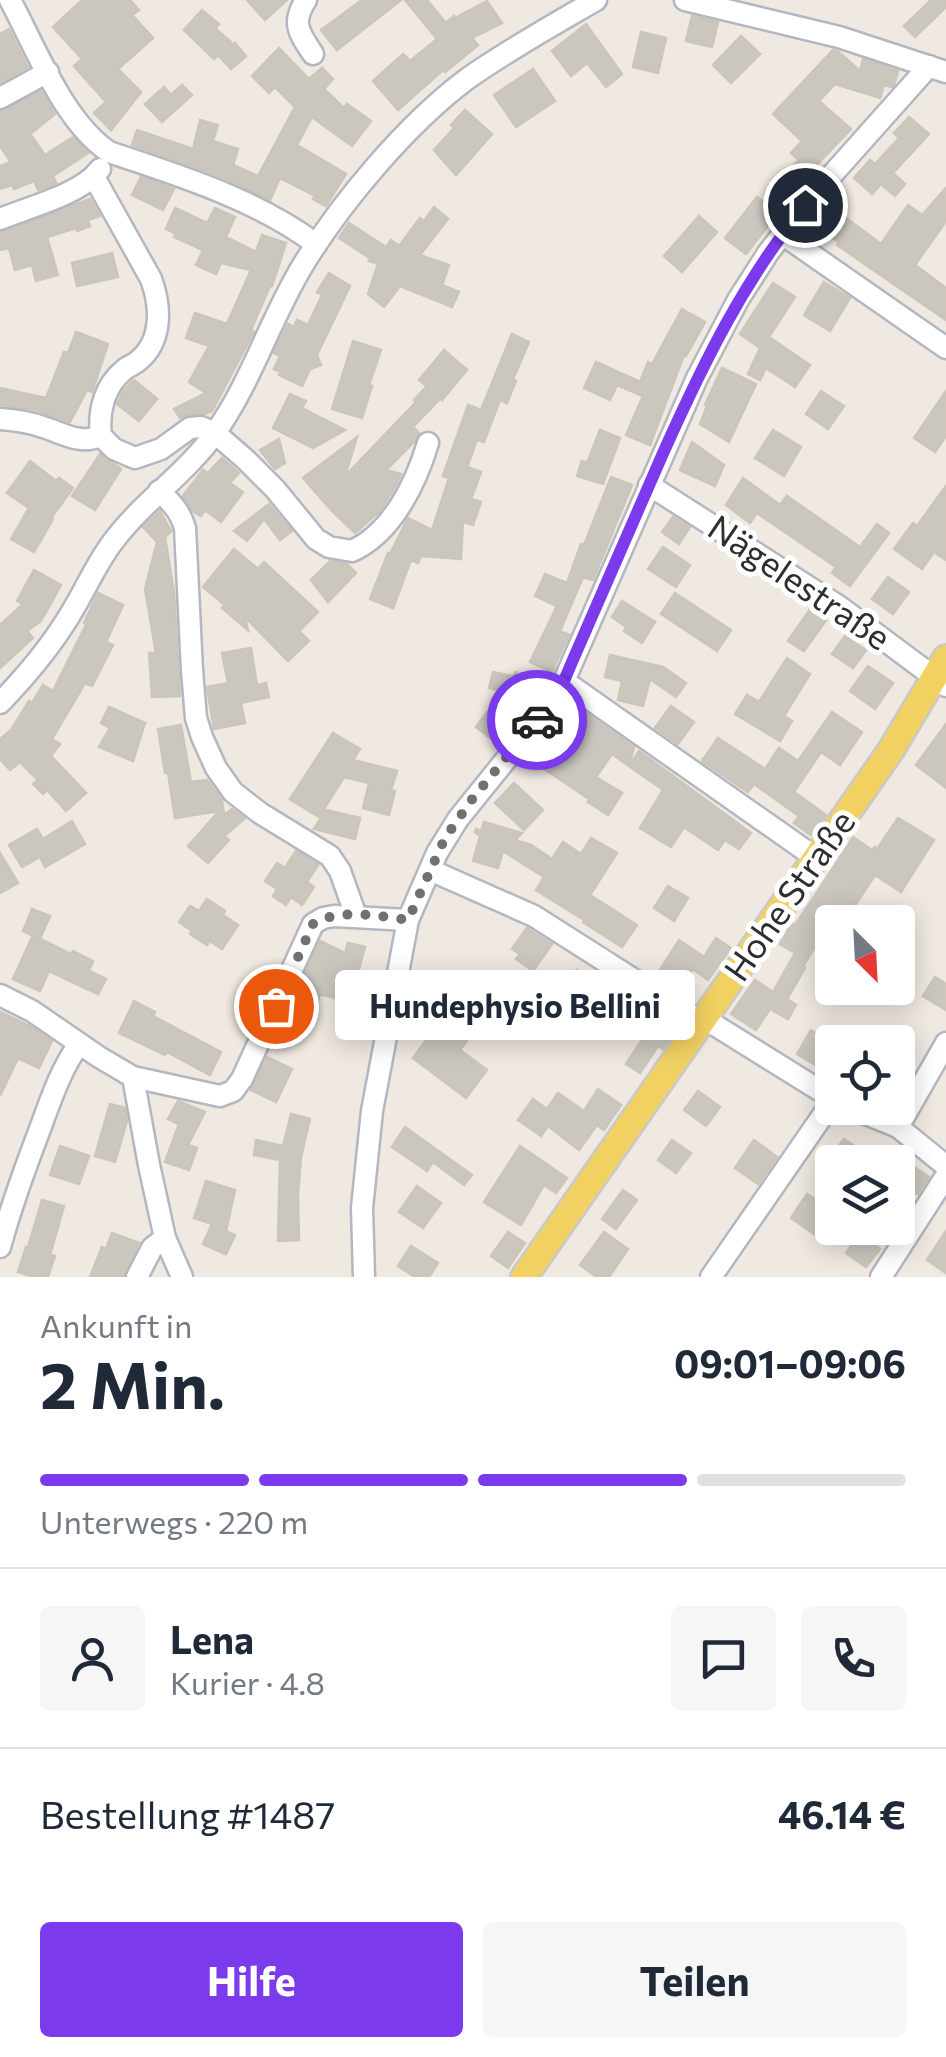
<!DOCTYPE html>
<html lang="de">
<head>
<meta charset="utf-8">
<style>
	body { margin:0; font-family:Commissioner,sans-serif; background:#f6f6f7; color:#1f2937; height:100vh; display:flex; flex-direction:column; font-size:38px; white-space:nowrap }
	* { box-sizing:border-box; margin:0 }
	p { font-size:32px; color:#747a83 }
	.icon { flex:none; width:55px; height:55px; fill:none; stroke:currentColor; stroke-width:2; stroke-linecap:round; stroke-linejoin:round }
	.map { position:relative; height:1277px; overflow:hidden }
	.panel { display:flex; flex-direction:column; background:#fff; flex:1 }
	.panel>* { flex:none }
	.needle { width:65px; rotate:156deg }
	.buttons { position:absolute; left:815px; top:905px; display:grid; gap:20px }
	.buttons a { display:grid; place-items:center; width:100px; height:100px; border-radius:10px; background:#fff; box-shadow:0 5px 25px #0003; font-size:50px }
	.pin { position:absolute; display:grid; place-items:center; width:85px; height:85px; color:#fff; margin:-42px; border:5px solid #fff; border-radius:50%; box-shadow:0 2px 10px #0007 }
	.courier { position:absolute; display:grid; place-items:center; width:100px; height:100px; margin:-50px; border:8px solid #7c3aed; border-radius:50%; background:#fff; color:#222; box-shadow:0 2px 12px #0007 }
	.bubble { position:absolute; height:70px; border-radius:10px; background:#fff; box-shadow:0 5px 25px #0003; font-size:32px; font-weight:700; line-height:70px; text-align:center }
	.headline em { font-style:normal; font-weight:700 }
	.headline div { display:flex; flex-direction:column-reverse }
	.headline { display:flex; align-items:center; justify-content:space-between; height:170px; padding:0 40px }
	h1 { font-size:65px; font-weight:700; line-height:75px }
	.bar { display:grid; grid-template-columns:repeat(4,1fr); gap:15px 10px; align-content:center; height:120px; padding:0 40px }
	.bar i { height:12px; border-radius:8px; background:#e0e1e3 }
	.bar .on { background:#7c3aed }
	.bar p { grid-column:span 4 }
	.line { display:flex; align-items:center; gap:25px; padding:0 40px; border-top:2px solid #e0e1e3 }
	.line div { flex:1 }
	.round { display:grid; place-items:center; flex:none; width:105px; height:105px; border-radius:10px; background:#f6f6f7 }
	.action { display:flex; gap:20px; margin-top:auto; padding:20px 40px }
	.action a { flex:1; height:115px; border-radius:10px; background:#7c3aed; color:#fff; font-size:40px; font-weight:700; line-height:115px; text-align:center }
	.action a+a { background:#f6f6f7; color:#1f2937 }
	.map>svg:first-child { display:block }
</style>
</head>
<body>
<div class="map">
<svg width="946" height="1277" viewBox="0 0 946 1277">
	<rect width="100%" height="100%" fill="#efe9e1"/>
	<g fill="#cbc7bf" stroke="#cbc5ba" stroke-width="2.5">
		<polygon points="82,0 130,0 139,10 132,15 153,38 118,69 141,92 111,130 94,113 106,102 74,66 82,59 53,27"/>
		<polygon points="247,0 287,0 265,20"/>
		<polygon points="362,0 401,0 337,50 321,30"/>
		<polygon points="405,0 427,0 446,23 454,16 455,18 487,1 502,23 472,38 478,45 445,72 443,70 398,110 373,81 403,54 410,61 437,39"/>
		<polygon points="931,0 946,0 946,7 915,37 904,26"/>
		<polygon points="202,10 219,24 215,28 234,45 235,43 246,56 231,69 218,55 214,59 184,30"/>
		<polygon points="692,16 718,22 712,47 686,41"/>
		<polygon points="586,24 622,74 606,87 587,63 571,76 552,51"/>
		<polygon points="9,29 28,67 0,82 0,34"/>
		<polygon points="641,32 666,38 658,73 633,67"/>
		<polygon points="741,36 760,54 731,83 713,65"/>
		<polygon points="279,48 309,79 322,68 333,79 324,89 344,108 347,104 371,121 352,146 312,117 297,145 346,174 326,206 313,199 315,196 280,178 270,200 222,177 132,145 137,130 193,149 200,120 218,125 213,141 238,149 233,165 258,176 295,107 275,87 269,93 252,76"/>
		<polygon points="833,50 839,52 860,71 863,59 898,71 894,85 892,87 884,85 880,98 835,84 819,101 851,129 795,187 784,177 799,160 791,153 802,141 773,114"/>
		<polygon points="533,69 555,101 516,127 494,95"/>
		<polygon points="182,85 192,95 162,122 145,104 164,87 171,95"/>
		<polygon points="41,91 55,114 30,134 45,155 73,137 88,153 53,176 56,183 49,186 38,190 34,181 14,189 12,185 0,189 0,166 11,162 0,146 0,112"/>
		<polygon points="465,110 492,134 456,175 434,150 454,128 451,125"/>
		<polygon points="909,117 929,134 893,173 905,184 895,196 881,184 872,194 854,178 870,160 875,164 899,138 894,133"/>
		<polygon points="141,177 174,189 163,210 132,195"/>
		<polygon points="946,188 946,221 915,265 946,288 946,320 837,245 839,242 816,227 830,206 881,244 908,205 922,215"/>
		<polygon points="757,197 778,213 746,254 725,238"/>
		<polygon points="90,199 100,216 88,220 90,226 77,231 76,228 47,237 58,275 36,281 32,265 15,270 9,248 0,250 0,232"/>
		<polygon points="434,207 448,219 420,255 449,265 442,285 459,292 452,307 400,286 384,307 368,294 378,264 369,261 371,259 339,238 349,223 386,247 391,240 399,246 420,218 424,221"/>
		<polygon points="175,208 207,223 215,208 235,217 226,237 256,252 262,235 286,243 272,286 270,286 251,330 254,332 212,411 205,414 188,415 180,418 174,409 206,393 189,382 209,346 186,338 195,313 227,324 251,270 221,263 216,274 196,265 203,250 174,237 176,234 166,229"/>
		<polygon points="699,216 717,232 682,272 664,256"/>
		<polygon points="112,253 118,277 77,286 72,263"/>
		<polygon points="329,273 350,286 317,355 321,365 310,369 302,386 279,375 281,372 274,369 280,356 274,353 288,324 294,327 297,320 308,325 322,295 317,292"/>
		<polygon points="824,282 850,298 830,331 804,315"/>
		<polygon points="773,283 795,297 769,337 810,365 795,387 766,368 760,380 748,374 760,348 740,334"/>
		<polygon points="682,309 705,322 686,356 684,355 650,445 626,435 643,396 617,385 610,400 584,388 596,362 640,382 648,362 652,364"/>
		<polygon points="76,332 108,344 92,392 87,390 70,422 35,410 0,405 0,388 46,398 64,352 68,353"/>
		<polygon points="512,334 529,342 513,379 516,381 507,403 500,400 484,442 477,440 467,467 481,472 471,499 481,502 473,525 463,522 461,559 421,556 418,563 411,560 393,608 370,599 388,553 390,554 408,518 432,530 449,478 443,476 468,405 481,410"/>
		<polygon points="353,341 381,350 369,385 372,386 362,418 332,409"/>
		<polygon points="444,350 467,370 442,400 441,398 413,427 419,433 414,442 386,470 401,474 397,484 380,511 355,533 332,511 303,478 357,437 345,476 416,402 414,400 427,386 419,380"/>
		<polygon points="722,368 756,384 729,442 700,424 707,406 705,405"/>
		<polygon points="134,380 157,399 139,421 117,404 123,391"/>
		<polygon points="821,391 844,406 828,429 806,414"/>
		<polygon points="946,391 946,436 935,452 914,438"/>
		<polygon points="290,394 306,401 302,408 345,430 313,448 273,428"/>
		<polygon points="600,430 620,438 603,484 577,476 582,461 587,463"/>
		<polygon points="773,430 801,447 784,476 755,458"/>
		<polygon points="279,439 285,463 275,469 260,450"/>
		<polygon points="692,442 724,465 715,486 680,470"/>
		<polygon points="100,454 121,469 95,510 72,496"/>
		<polygon points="222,458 239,473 230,483 243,492 221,522 205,510 201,516 193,511 183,496 203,470 208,473"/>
		<polygon points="30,461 56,481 59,478 73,488 51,518 53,519 34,552 11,539 29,508 7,493"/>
		<polygon points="611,477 632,485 593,580 583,577 560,631 569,635 552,672 530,662 557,606 535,596 545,574 567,583 581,544 584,545"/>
		<polygon points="743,478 780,505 787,496 860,547 877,524 889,533 850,586 832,573 836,567 757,513 750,523 726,505"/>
		<polygon points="946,486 946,560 934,552 922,569 894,549 913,523 917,526"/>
		<polygon points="269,504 292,531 280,540 264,519 247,541 234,531"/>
		<polygon points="160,511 171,531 165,537 174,593 180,696 152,697 149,653 156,653 145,589 157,542 143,527"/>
		<polygon points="673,517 690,527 679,544 662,532"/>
		<polygon points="663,547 690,565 676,587 648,569"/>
		<polygon points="234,549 258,569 264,562 318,612 299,631 309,641 288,661 245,617 248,630 222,608 225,605 203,587"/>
		<polygon points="330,561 347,564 356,573 328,602 311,580"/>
		<polygon points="34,570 61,585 41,621 27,631 33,638 0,668 0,625 23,604 17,601"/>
		<polygon points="888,577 909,592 893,614 872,599"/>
		<polygon points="98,593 123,605 106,642 113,645 92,686 85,683 52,739 60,744 51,756 86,793 66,811 47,790 43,794 33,784 38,780 20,762 10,770 0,759 0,739 11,730 29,701 32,703 43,685 53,691 86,625 84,623"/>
		<polygon points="675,593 731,630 717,651 661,614"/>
		<polygon points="622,601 655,622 642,643 624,631 626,627 612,617"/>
		<polygon points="811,608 827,619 804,651 788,641"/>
		<polygon points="845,636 866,650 853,668 832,654"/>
		<polygon points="251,648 257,685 266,683 269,697 241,703 245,723 214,729 207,687 228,683 222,653"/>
		<polygon points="610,655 663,667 686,683 676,697 650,679 643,706 618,700 622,681 605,677"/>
		<polygon points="787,658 810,674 784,716 792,721 780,741 735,714 747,695 759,702"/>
		<polygon points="868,666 893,683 875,709 850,691"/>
		<polygon points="517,671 510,699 526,710 500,745 476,727 503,691 489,688 493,672 513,676"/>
		<polygon points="574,705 634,747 629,765 639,751 751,833 739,849 725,840 718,850 684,827 671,847 640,828 663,790 612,754 596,777 622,793 608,815 588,802 589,799 537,764"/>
		<polygon points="671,706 694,722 678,744 655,728"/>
		<polygon points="109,707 145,723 133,761 99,747 110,728 101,723"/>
		<polygon points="832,712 862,732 840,765 821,752 794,792 826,815 811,835 794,823 799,816 754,784 748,792 702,761 718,738 765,769 779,748 798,761"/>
		<polygon points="946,724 946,788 916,765"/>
		<polygon points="181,725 191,782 207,780 222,800 224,815 232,809 245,818 224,836 229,840 208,863 188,846 219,811 175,818 168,772 165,773 158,729"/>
		<polygon points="333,733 360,749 353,760 397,771 391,790 395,791 389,815 363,808 369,783 344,777 319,817 290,799"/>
		<polygon points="514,783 543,810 524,830 495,803"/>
		<polygon points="326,810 360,818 355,839 314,829"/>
		<polygon points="898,818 934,840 901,892 875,875 852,910 870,922 832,922 832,946 821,937 803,966 805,968 787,999 796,1005 788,1019 770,1009 756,1030 731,1014 755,980 773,992 795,953 780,944 792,923 795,925 816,894 853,837 872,850 875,847 877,849"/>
		<polygon points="72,821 85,844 45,867 40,857 22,867 9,845 37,829 43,839"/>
		<polygon points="484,822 522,833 515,840 531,845 552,859 563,842 581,854 591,838 617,853 590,895 637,925 622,947 583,922 584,920 536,890 544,877 503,851 498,868 473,861 480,836 475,832 476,829 481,831"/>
		<polygon points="296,851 318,865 307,882 314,887 302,905 291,897 286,905 273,896 277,889 265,881 277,863 285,868"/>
		<polygon points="0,853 18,883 0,893"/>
		<polygon points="668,886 688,898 674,921 654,908"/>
		<polygon points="207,899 225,911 223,915 238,925 222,949 210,941 207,945 190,934 192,931 179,922 190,906 199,911"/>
		<polygon points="32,909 50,916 40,939 23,931"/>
		<polygon points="527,928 552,944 533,971 516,959 520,954 512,949"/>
		<polygon points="33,935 71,954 73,951 93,961 89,971 106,979 98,994 49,971 40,991 13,979"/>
		<polygon points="716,938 731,948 708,980 693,969 682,985 660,970 679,940 704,957"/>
		<polygon points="320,941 345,953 348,943 365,947 350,1002 320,994 316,1006 311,1003 300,1033 282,1025"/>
		<polygon points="577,970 592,980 597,972 622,989 616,997 620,999 603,1024 594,1017 590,1023 556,1000"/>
		<polygon points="935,977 946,984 946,1010 923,996"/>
		<polygon points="540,978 554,988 535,1014 522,1004"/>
		<polygon points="487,979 512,996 500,1013 492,1007 460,1050 487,1070 466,1098 413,1058 438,1024 432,1019 451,993 468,1006"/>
		<polygon points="134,1001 155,1012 153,1016 221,1052 210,1075 167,1052 165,1055 119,1033"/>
		<polygon points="0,1012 30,1026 52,1041 39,1068 18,1058 0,1096"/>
		<polygon points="658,1016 677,1029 663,1049 658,1046 640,1073 626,1064"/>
		<polygon points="811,1030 832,1044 832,1051 822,1069 797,1054"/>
		<polygon points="267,1057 292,1069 276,1102 251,1090"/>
		<polygon points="598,1089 621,1105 604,1130 597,1125 579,1150 548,1126 541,1136 518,1120 533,1099 547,1109 558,1093 584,1111"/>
		<polygon points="698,1091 720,1107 706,1126 684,1110"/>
		<polygon points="178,1101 205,1112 188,1145 197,1148 189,1170 165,1162 179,1124 168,1119"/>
		<polygon points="110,1104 125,1108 127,1121 115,1162 95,1156"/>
		<polygon points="291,1114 310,1119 301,1157 298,1195 299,1240 278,1241 280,1160 254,1155 256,1140 283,1146"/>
		<polygon points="405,1127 472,1175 464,1185 433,1162 427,1171 392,1147"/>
		<polygon points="844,1139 878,1162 827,1162"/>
		<polygon points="672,1140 691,1153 676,1173 658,1160"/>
		<polygon points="754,1140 777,1157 758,1184 735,1168"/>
		<polygon points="60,1146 89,1156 79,1184 50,1175"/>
		<polygon points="520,1146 567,1178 556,1193 544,1185 521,1225 484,1202"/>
		<polygon points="898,1156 929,1177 918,1194 915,1193 898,1217"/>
		<polygon points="206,1181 235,1190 226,1231 235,1235 226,1254 203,1244 212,1224 194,1218"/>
		<polygon points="417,1186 441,1203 423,1228 399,1212"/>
		<polygon points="623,1190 637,1200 616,1229 602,1219"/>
		<polygon points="807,1194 831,1210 814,1234 791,1218"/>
		<polygon points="42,1200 64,1206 50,1255 55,1256 48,1277 34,1277 18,1272 26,1247 28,1247"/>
		<polygon points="864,1228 890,1228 876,1246 880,1249 866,1267 846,1253"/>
		<polygon points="946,1231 946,1273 927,1260"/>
		<polygon points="508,1232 525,1243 508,1268 491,1256"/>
		<polygon points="604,1232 628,1249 609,1277 597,1277 580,1265"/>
		<polygon points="112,1233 139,1243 123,1277 90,1277 102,1247 106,1249"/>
		<polygon points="411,1246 438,1263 429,1277 415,1277 398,1266"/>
	</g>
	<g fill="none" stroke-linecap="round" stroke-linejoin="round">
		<defs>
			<g id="minor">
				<path d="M10 0C36 48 63 121 109 152 181 176 255 199 316 244"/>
				<path d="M306 0C291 23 299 33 313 54"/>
				<polyline points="685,0 839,37 946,72"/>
				<polyline points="0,98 48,72"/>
				<path d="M94 177 151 279C161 306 163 341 138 361 134 365 128 366 124 370 104 386 98 412 101 436L114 449 135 458 161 449 190 428 201 427 215 433 245 459 275 489 316 539 329 547 352 551C392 533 416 483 428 443"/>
				<path d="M0 219C29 207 82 194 100 169"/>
				<polyline points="782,234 946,348"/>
				<path d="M0 419C14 420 29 422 43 427 63 433 79 445 101 436"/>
				<polyline points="649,485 840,607 946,686"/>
				<path d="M159 491C171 502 180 511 185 528L192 670 196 718 202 737 216 768 233 792 260 813 330 856 340 871 356 916"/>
				<polyline points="564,681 816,858"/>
				<path d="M0 703C28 674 54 643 74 608 87 586 97 563 112 543 142 502 186 474 215 433 252 381 270 319 303 265 342 201 407 124 467 79 508 50 553 25 596 0"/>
				<polyline points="430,870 534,916 702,1023"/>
				<polyline points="0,995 32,1011 99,1057 133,1077 220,1096 233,1091 242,1079 313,924 323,918 334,916 408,920"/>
				<polyline points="705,1019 832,1098"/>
				<polyline points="133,1077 149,1165 165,1238 182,1277"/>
				<polyline points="851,1108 898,1127 946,1166"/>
				<polyline points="898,1127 946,1043"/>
				<path d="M0 1247C11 1207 25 1168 40 1129 51 1099 61 1069 79 1044"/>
				<polyline points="137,1277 152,1248 165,1238"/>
				<polyline points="364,1277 362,1208 372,1111 408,920 437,853 458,819 529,731 564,681 697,378 738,300 768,253 805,205 929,66"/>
				<polyline points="711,1277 832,1102"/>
				<polyline points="881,1277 946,1176"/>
			</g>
			<polyline id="major" points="524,1277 891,750 946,658"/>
		</defs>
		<use href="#minor" stroke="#b4b7c1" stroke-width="25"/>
		<use href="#major" stroke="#c9c9c9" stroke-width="30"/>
		<use href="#minor" stroke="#fff" stroke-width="20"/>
		<use href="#major" stroke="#f2d163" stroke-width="25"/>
	</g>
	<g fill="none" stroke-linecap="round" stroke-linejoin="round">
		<path stroke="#726f6d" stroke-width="10" stroke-dasharray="0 18" d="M276 1006 313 924C338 908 379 916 408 920L445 838 473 798 537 720"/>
		<path stroke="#7c3aed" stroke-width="12" d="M537 720 564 681 572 662C603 592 633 521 664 451 704 362 743 282 805 205"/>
	</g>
	<g text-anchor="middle" stroke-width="10" stroke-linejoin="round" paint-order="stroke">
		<g font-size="35" fill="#2e2e2e" stroke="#fff">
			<text transform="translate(799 583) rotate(34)" y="12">Nägelestraße</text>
			<text transform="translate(790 896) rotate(-55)" y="12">Hohe Straße</text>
		</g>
	</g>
</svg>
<div class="buttons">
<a><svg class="needle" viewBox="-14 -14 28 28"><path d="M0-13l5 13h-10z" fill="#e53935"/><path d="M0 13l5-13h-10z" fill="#747a83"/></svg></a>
<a><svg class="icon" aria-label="locate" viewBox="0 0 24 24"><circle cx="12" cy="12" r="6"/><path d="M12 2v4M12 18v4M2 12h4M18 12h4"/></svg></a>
<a><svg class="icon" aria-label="layers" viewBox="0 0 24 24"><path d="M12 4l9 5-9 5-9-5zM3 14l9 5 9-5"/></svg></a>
</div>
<div class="pin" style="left:276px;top:1006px;background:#ea580c"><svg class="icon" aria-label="bag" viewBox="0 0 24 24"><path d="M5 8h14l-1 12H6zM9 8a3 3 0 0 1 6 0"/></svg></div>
<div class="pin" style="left:805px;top:205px;background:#1f2937"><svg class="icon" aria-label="home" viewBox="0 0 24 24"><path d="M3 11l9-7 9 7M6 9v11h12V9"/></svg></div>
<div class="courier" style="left:537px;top:720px"><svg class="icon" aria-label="car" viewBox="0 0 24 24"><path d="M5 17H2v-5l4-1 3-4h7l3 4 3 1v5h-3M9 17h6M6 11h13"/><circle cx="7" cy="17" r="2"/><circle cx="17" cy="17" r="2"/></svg></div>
<div class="bubble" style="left:335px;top:970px;width:360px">Hundephysio Bellini</div>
</div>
<section class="panel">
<div class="headline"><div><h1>2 Min.</h1><p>Ankunft in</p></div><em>09:01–09:06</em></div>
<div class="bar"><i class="on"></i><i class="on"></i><i class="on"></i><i></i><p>Unterwegs · 220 m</p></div>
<div class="line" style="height:180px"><a class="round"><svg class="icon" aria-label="person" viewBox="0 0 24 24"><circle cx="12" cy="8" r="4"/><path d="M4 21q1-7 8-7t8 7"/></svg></a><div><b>Lena</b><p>Kurier · 4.8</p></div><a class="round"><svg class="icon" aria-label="chat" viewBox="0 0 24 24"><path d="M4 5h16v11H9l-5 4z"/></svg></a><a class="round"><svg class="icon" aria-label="phone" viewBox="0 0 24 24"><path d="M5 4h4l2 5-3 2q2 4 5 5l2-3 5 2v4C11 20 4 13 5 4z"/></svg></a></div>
<div class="line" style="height:130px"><div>Bestellung #1487</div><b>46.14 €</b></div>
<div class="action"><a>Hilfe</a><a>Teilen</a></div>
</section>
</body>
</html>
